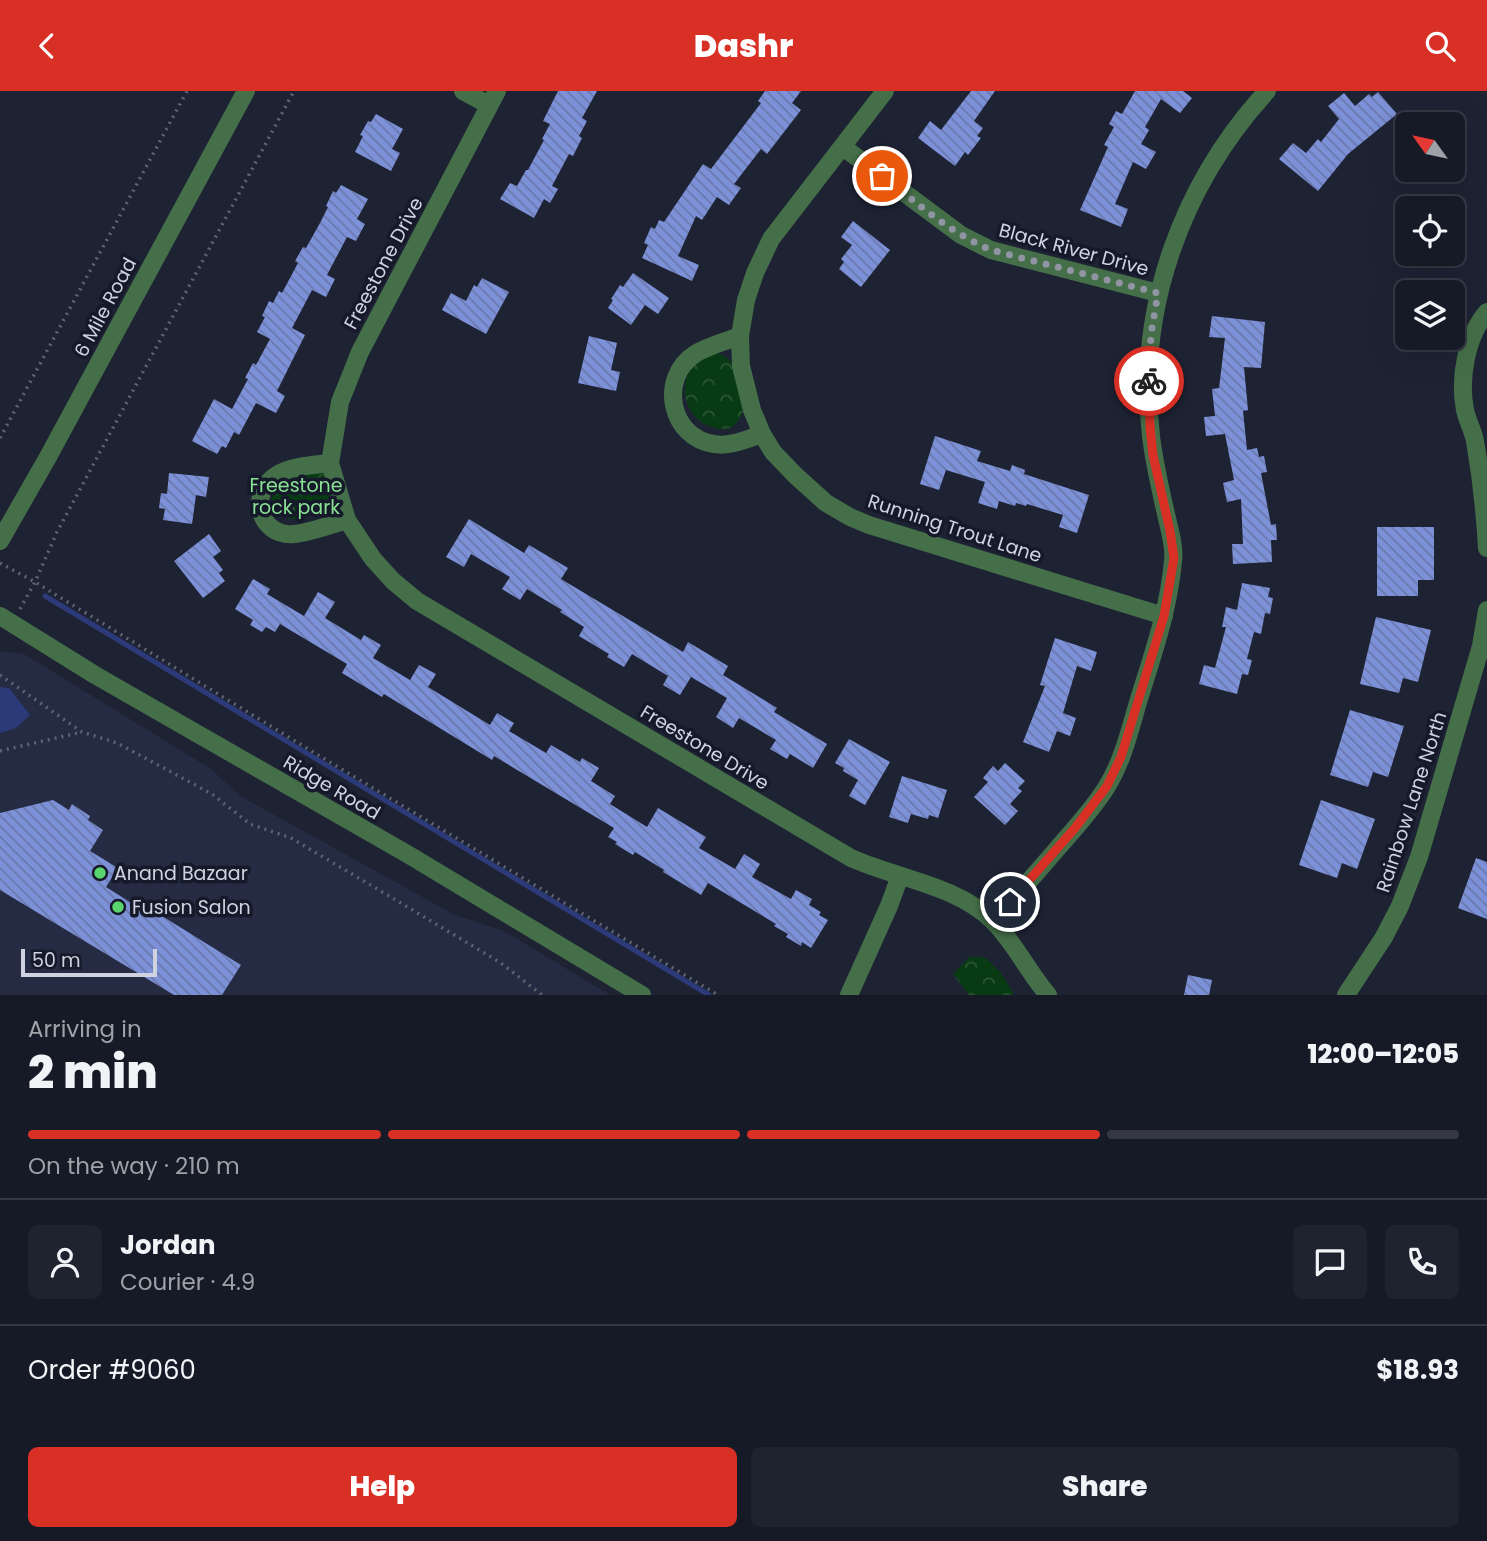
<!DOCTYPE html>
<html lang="en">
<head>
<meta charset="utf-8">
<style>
	body { margin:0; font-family:Poppins,sans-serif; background:#1f232f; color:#f1f3f6; height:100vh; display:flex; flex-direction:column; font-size:26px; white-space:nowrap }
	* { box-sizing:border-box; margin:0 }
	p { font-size:23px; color:#9ea1a7 }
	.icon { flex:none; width:38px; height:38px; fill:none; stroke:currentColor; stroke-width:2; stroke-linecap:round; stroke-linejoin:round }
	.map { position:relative; height:904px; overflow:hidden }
	.details { display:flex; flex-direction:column; background:#161a27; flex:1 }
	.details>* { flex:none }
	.needle { width:46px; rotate:303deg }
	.buttons { position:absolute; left:1395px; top:21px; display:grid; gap:14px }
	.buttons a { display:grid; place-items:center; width:70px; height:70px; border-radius:10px; background:#161a27; box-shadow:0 7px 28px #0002,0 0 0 2px #353844; font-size:35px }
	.scale { position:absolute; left:21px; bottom:18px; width:136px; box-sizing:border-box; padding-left:7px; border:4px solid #cfd3df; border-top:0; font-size:19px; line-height:24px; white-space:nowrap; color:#cfd3df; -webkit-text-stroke:5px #151929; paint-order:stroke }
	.pin { position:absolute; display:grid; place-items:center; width:60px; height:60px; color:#fff; margin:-30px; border:4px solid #fff; border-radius:50%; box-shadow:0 2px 7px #0007 }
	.courier { position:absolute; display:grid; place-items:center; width:70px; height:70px; margin:-35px; border:5px solid #d93025; border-radius:50%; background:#fff; color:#222; box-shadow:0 2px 9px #0007 }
	.summary em { font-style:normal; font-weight:800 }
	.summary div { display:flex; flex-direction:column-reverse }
	.summary { display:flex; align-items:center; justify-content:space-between; height:119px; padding:0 28px }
	h1 { font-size:46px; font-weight:800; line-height:52px }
	.bar { display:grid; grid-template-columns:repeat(4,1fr); gap:10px 7px; align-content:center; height:84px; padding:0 28px }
	.bar i { height:9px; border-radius:5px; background:#353844 }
	.bar .on { background:#d93025 }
	.bar p { grid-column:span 4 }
	.line { display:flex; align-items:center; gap:18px; padding:0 28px; border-top:2px solid #353844 }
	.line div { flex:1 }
	.round { display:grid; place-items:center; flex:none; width:74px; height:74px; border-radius:10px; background:#1f232f }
	.primary-button { display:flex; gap:14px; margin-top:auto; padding:14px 28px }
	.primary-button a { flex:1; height:80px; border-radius:10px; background:#d93025; color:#fff; font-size:28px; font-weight:800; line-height:80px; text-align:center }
	.primary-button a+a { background:#1f232f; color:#f1f3f6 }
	header { display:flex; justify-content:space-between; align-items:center; height:91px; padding:0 28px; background:#d93025; color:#fff; font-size:32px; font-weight:800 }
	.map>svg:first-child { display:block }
</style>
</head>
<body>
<header><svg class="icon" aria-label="back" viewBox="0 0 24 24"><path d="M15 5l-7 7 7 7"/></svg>Dashr<svg class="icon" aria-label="search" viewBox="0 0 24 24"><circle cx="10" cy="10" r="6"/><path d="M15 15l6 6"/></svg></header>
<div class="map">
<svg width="1487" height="904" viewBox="0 0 1487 904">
	<defs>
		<pattern id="park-crowns" width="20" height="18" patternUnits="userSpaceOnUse" patternTransform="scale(1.75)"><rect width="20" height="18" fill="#083b14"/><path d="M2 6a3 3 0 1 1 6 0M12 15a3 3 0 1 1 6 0" fill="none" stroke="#2b5636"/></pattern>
		<pattern id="building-back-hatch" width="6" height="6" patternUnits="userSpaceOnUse" patternTransform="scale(1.75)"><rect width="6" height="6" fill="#7d91d8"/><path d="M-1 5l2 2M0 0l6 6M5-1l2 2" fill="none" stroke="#6a78ab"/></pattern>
	</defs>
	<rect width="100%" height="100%" fill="#1e2334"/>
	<polygon fill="#252b42" points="0,560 24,563 211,678 240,705 455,824 504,840 610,904 0,904"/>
	<g fill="url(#park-crowns)">
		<path d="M715 262C721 263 725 265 729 269 736 276 737 285 739 294 742 307 747 319 738 330 734 335 731 338 725 338 697 339 678 311 687 286 689 281 691 275 695 272 700 267 709 265 715 262Z"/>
		<path d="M314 379 324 382 334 408C327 420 320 422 308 425 303 427 297 429 292 428 272 426 264 398 282 387 291 383 304 382 314 379Z"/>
		<polygon points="969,866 985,866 1002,883 1014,904 969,904 953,883"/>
	</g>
	<polygon fill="#2d3a79" points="0,596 9,597 30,624 16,637 0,642"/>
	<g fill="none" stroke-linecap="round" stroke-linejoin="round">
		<polyline stroke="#2d3a79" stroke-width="5" points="45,505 709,904"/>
	</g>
	<g fill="url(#building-back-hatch)">
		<polygon points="558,0 597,0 582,27 587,30 579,45 582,47 573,65 569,63 552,95 558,98 550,112 544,108 534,127 500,108 510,92 517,95 526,79 528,79 544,49 542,48 550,33 543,30"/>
		<polygon points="765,0 801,0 792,12 801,19 767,63 761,58 734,93 741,97 729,114 717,106 702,129 696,125 678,165 699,174 692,190 642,167 648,154 644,152 651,136 655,138 659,129 664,131 703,73 711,78 761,12 758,10"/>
		<polygon points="971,0 995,0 974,30 983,37 977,45 981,47 968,64 965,61 955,75 918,47 930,30 941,39"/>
		<polygon points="1135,0 1183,0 1192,7 1180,22 1161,8 1145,36 1149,39 1141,53 1156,61 1146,78 1133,71 1115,113 1128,118 1121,136 1080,119 1108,56 1104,54 1114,36 1109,33 1116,20 1122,23"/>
		<polygon points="1378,1 1397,23 1348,63 1318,100 1279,68 1293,52 1306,62 1318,48 1321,51 1339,28 1328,15 1344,2 1355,15 1369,3 1372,6"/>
		<polygon points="376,23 403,38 392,58 400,62 391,80 355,61 363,45 360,44 368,30 371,31"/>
		<polygon points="341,94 368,108 357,128 365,133 356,150 347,146 327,184 335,188 326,206 312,199 292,237 305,244 277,300 285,305 276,322 256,312 239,344 234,341 226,357 222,355 217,363 192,350 214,308 232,318 248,288 245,287 253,272 256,274 270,248 257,241 265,226 262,225 269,210 273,212 279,200 282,202 298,172 295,170 303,156 306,157 320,132 328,116 326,115 333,100 336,102"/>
		<polygon points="853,130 890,159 861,196 839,178 844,171 841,168 852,154 841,146"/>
		<polygon points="633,182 669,207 658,223 645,214 631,234 608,217 613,209 611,208 620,194 623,196"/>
		<polygon points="482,187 509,201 486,243 442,219 451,202 466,210 474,194 477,196"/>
		<polygon points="1212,225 1265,231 1261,277 1244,276 1248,319 1243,320 1247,359 1257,357 1259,366 1264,365 1267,381 1261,382 1271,434 1276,433 1277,449 1271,449 1272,471 1233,473 1232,453 1243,453 1241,408 1227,411 1223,392 1234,389 1225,343 1206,345 1204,326 1215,325 1212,298 1219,297 1225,247 1209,246"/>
		<polygon points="589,245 617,252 611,279 620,281 616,300 578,292"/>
		<polygon points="935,345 981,360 977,370 1010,380 1012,374 1025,379 1024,383 1089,404 1077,442 1059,436 1063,424 1027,413 1026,415 1016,412 1015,415 999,410 997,418 978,412 985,391 946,379 939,399 920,393"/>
		<polygon points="169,382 209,386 206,406 196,404 192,433 163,429 165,418 159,417 161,402 167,403"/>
		<polygon points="469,428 524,462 529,454 568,477 561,488 683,561 688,551 728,575 723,584 777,617 774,621 827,653 813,677 790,663 787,668 770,658 776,649 739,627 733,637 716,626 727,607 691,586 680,604 663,594 668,585 632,563 624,576 607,566 609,563 579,545 584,536 560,521 562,519 527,498 520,509 502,498 510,486 471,463 464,476 446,466"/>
		<polygon points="1377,436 1434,436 1434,489 1418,489 1418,505 1377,505"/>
		<polygon points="209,443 221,460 213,466 223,479 219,482 225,490 203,507 174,470"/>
		<polygon points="253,488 270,498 267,503 304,525 318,501 335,511 325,527 361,549 364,544 381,554 373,567 410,589 419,574 436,583 428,596 490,634 497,622 514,632 509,640 546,662 551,654 580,671 582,667 599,677 591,690 615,705 610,713 647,736 658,717 706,746 699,757 735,778 744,763 760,773 752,786 791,808 796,799 812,808 809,814 821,821 819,824 828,829 811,857 802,851 801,855 786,846 788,843 774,835 776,833 708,792 701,804 663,781 664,779 635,761 633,764 615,753 617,751 608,746 614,737 494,665 492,669 384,603 382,606 342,582 347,573 280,533 275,541 266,536 262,541 250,534 253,529 235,518"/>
		<polygon points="1242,492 1270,497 1268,506 1273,507 1270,523 1265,522 1261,543 1254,541 1247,568 1252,569 1248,584 1242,583 1237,603 1199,593 1204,574 1215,577 1226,536 1222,536 1226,516 1237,519"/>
		<polygon points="1376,526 1431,539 1418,591 1403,587 1399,602 1360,593"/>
		<polygon points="1055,547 1097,561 1091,580 1077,575 1063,622 1076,627 1070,645 1057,640 1049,661 1023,651 1045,595 1040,594"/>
		<polygon points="1350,619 1404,635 1388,686 1373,681 1368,696 1330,684"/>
		<polygon points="849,648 890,671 865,714 849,705 858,689 843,680 844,677 835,672"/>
		<polygon points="1005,672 1025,690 1018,697 1022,700 1010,713 1018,720 1005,734 974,706 988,691 983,687 993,675 998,680"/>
		<polygon points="902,685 947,699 938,727 929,724 928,728 911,723 908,732 889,726"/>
		<polygon points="53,709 69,719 72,713 90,725 88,729 103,739 90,760 118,777 106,796 144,820 146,815 241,874 222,904 174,904 0,799 0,722"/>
		<polygon points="1321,709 1375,728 1357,778 1342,772 1337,787 1299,774"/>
		<polygon points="1476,767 1487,771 1487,828 1458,817"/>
		<polygon points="1188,884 1212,889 1209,904 1184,904"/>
	</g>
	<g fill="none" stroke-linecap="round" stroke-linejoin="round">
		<g stroke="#5f6473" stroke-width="3.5" stroke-dasharray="2 5" stroke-linecap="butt">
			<polyline points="0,347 187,0"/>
			<polyline points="0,472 35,491 313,661 718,904"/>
			<polyline points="20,518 35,491 57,441 294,0"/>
			<polyline points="0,584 82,641 117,652 212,703 250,733 291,747 384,802 501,872 542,904"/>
			<polyline points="0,660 82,641"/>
		</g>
		<g stroke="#456f49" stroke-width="18">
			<polyline points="463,0 489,14"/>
			<path d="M497 0 360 261 340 311 330 372 347 429 373 468 393 490 417 510 851 767C898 788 956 794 993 830 1015 852 1028 881 1048 904"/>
			<polyline points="885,0 771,148 755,182 746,209 740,245 741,275 752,319 762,343 773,361 795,384 826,412 850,426 869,434 1164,525"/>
			<polyline points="843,56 961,144 991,159 1158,202"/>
			<path d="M1487 221C1466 245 1459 288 1465 319 1467 329 1473 339 1475 350 1481 385 1485 421 1487 457"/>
			<path d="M740 245C727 250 707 255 695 263 658 287 670 347 714 353 730 356 747 348 762 343"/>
			<path d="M330 372C315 374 290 375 277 384 247 402 259 446 294 443 308 442 333 433 347 429"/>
			<polyline points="0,450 48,366 246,0"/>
			<polyline points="0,525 95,584 409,764 642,904"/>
			<path d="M993 830C1017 804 1040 778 1063 751 1078 734 1094 716 1106 697 1123 670 1130 638 1139 608 1153 563 1169 517 1173 470 1175 455 1169 437 1166 423 1160 397 1154 371 1151 345 1136 218 1182 93 1267 0"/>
			<polyline points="849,904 889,815 900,785"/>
			<polyline points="1346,904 1384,846 1400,815 1419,766 1481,555 1487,519"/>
		</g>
	</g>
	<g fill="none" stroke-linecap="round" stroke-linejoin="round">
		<path stroke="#9195a3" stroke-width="7" stroke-dasharray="0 12.6" d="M882 85C916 111 950 142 991 159L1158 202 1151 243 1149 290"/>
		<polyline stroke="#d93025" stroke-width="9" points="1010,811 1075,737 1107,695 1121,666 1164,525 1174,467 1170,440 1153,364 1150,335 1149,290"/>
	</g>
	<g fill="#5ad56e" stroke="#151929" stroke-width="2.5">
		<circle cx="100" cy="782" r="7"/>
		<circle cx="118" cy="816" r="7"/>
	</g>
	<g text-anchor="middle" stroke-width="7" stroke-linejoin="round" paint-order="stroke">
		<g font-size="19" fill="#cfd3df" stroke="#151929">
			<text transform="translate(1074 158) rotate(15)" y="7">Black River Drive</text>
			<text transform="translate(383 172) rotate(-62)" y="7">Freestone Drive</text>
			<text transform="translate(105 216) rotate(-62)" y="7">6 Mile Road</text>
			<text transform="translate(955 437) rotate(18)" y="7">Running Trout Lane</text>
			<text transform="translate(705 656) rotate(31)" y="7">Freestone Drive</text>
			<text transform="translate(332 696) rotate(30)" y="7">Ridge Road</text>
			<text transform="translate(1411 711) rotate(-72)" y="7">Rainbow Lane North</text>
		</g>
		<g font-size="19" fill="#8ae294" stroke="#151929">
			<text x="296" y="401">Freestone<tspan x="296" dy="22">rock park</tspan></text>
		</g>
		<g font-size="19" fill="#cfd3df" stroke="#151929" text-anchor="start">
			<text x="114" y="789">Anand Bazaar</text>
			<text x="132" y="823">Fusion Salon</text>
		</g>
	</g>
</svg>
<div class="buttons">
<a><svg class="needle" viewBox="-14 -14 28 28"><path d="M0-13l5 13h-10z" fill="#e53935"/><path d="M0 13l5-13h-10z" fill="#9ea1a7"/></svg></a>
<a><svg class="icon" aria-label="locate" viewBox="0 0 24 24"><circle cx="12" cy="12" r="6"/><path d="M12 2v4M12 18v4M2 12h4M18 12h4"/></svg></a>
<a><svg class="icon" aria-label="layers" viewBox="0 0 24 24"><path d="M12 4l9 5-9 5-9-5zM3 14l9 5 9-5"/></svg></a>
</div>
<div class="scale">50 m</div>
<div class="pin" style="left:882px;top:85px;background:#ea580c"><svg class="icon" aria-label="bag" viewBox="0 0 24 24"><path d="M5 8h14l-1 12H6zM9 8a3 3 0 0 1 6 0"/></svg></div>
<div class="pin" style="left:1010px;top:811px;background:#1f2937"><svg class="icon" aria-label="home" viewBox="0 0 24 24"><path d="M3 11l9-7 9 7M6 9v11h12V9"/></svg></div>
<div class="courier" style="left:1149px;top:290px"><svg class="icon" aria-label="bike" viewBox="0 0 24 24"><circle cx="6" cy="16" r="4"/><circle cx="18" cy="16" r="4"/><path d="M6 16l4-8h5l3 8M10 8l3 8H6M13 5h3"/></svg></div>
</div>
<section class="details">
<div class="summary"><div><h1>2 min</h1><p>Arriving in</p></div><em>12:00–12:05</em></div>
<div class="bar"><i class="on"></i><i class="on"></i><i class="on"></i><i></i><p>On the way · 210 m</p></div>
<div class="line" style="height:126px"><a class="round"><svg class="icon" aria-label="person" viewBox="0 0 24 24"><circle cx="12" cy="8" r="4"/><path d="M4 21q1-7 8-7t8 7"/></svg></a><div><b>Jordan</b><p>Courier · 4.9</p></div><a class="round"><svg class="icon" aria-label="chat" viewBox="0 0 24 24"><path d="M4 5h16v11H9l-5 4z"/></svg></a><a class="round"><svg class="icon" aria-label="phone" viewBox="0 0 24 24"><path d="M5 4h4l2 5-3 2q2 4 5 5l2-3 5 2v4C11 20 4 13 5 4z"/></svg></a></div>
<div class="line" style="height:91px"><div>Order #9060</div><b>$18.93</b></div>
<div class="primary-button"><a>Help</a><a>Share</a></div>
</section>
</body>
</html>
